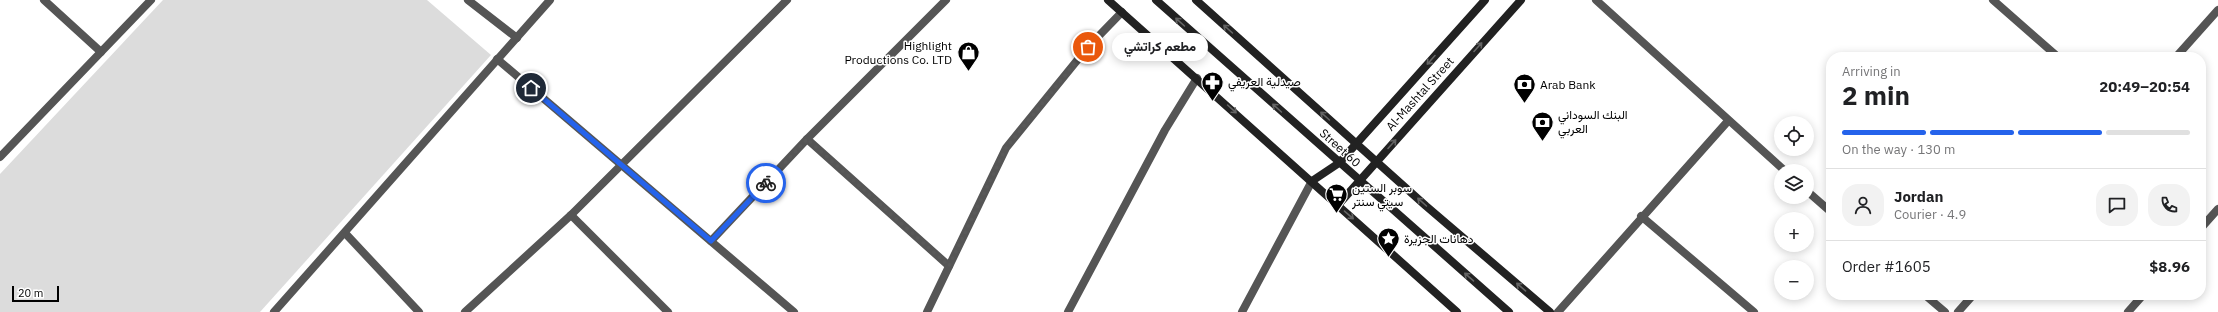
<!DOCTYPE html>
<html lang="en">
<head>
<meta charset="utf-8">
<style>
	body { margin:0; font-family:"IBM Plex Sans",Vazirmatn,sans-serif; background:#f2f2f2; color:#202124; height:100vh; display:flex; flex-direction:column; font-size:15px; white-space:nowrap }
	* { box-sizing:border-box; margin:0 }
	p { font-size:13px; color:#757577 }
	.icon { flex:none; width:22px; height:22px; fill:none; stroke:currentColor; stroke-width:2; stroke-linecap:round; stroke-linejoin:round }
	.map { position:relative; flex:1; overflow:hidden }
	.side { position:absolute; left:1826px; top:52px; width:380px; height:248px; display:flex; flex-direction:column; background:#fff; border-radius:16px; box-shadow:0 2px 10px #0003 }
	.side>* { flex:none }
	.tools { position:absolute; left:1774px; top:116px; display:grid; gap:8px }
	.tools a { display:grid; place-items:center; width:40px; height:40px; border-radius:50%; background:#fff; box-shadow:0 2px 10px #0003; font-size:20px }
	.scale { position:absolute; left:12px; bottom:10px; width:47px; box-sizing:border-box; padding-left:4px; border:2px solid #000; border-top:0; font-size:11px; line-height:14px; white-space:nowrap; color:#000; -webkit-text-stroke:3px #fff; paint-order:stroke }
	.pin { position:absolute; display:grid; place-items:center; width:34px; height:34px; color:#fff; margin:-17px; border:2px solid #fff; border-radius:50%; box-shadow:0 1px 4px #0007 }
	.courier { position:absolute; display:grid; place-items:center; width:40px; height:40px; margin:-20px; border:3px solid #2563eb; border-radius:50%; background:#fff; color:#222; box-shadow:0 1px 5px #0007 }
	.bubble { position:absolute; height:28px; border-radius:14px; background:#fff; box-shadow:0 2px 10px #0003; font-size:13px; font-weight:800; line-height:28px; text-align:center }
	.headline em { font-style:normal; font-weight:800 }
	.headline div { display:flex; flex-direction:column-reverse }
	.headline { display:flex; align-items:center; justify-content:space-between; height:68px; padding:0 16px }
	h1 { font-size:26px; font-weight:800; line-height:30px }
	.bar { display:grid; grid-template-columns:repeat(4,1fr); gap:6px 4px; align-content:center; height:48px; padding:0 16px }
	.bar i { height:5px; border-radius:3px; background:#e0e0e0 }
	.bar .current { background:#2563eb }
	.bar p { grid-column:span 4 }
	.line { display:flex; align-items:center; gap:10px; padding:0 16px; border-top:1px solid #e0e0e0 }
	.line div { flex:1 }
	.round { display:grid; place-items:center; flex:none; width:42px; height:42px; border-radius:16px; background:#f2f2f2 }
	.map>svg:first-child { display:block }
</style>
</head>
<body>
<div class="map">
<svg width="2218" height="312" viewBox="0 0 2218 312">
	<rect width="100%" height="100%" fill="#fff"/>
	<polygon fill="#dcdcdc" points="163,0 427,0 491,55 260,312 0,312 0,174"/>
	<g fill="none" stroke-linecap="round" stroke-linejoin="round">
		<g stroke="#555" stroke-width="8">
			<polyline points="44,0 101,52"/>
			<polyline points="468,0 517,38"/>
			<polyline points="1596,0 1785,171"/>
			<polyline points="1993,0 2058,57"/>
			<polyline points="2176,57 2218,10"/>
			<polyline points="497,59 794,312"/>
			<polyline points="807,139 949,266"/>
			<polyline points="0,157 151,0"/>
			<polyline points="1807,191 1831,212"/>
			<polyline points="571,215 668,312"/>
			<polyline points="1641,216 1754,312"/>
			<polyline points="2201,228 2218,209"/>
			<polyline points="345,233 419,312"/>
			<polyline points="711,241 807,139 946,0"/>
			<polyline points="1925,295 1945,312"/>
			<polyline points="274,312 550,0"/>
			<polyline points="465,312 571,215 787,0"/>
			<polyline points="927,312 1006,148 1088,47 1122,12"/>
			<polyline points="1068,312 1165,130 1197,78"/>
			<polyline points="1242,312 1312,181"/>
			<polyline points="1558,312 1728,121"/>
			<polyline points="1958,312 1973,295"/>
			<polyline points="2128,312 2143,295"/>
		</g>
		<g stroke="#222" stroke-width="8">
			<polyline points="1108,0 1457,312"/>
			<polyline points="1156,0 1509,312"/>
			<polyline points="1196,0 1426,206 1550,312"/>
			<polyline points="1312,181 1339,163 1485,0"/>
			<polyline points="1338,205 1521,0"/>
		</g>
	</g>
	<defs><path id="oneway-shaft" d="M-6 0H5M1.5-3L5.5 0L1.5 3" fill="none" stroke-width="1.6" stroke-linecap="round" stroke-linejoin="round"/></defs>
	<g stroke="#646464">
		<use href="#oneway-shaft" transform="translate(1180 22) rotate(-138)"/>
		<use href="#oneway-shaft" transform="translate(1228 29) rotate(-138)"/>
		<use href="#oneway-shaft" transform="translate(1478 47) rotate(-48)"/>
		<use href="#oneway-shaft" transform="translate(1431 60) rotate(132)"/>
		<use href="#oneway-shaft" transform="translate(1277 108) rotate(-138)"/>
		<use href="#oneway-shaft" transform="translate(1232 109) rotate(42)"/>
		<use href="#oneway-shaft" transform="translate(1325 116) rotate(-138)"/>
		<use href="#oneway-shaft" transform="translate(1392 144) rotate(-48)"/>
		<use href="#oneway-shaft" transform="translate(1422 202) rotate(-138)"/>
		<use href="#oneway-shaft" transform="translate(1349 215) rotate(41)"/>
		<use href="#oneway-shaft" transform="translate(1469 277) rotate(-139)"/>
		<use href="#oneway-shaft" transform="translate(1521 287) rotate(-139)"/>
	</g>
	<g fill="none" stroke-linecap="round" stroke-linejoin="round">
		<polyline stroke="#595959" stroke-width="4" stroke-dasharray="0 7.2" points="766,183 807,139 949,266 1006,148 1088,47"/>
		<polyline stroke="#2563eb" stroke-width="5" points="531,88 711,241 766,183"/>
	</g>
	<defs>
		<symbol id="shop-pin" viewBox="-11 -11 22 30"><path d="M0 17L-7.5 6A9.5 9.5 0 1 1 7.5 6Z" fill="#000" stroke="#fff"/><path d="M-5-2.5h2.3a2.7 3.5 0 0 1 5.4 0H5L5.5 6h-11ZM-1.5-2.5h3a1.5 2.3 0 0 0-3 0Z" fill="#fff"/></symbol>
		<symbol id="pharmacy-pin" viewBox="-11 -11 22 30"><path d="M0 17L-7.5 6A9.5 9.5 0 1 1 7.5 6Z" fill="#000" stroke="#fff"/><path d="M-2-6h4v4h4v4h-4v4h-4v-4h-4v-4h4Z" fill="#fff"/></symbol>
		<symbol id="bank-pin" viewBox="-11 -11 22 30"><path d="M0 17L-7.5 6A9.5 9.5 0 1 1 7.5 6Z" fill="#000" stroke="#fff"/><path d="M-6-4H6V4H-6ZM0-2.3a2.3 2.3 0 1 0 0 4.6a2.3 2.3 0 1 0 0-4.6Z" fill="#fff"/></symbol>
		<symbol id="supermarket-pin" viewBox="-11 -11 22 30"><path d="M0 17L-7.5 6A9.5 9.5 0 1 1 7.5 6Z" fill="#000" stroke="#fff"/><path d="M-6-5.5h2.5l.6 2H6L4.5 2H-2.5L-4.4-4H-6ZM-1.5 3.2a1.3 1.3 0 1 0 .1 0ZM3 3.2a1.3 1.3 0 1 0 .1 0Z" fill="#fff"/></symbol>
		<symbol id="sight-pin" viewBox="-11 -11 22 30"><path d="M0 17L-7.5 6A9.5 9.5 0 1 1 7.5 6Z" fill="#000" stroke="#fff"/><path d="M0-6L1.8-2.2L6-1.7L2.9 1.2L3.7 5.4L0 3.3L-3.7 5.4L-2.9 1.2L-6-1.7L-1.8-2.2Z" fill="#fff"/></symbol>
	</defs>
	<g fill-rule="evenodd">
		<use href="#shop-pin" x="956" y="40" width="25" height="34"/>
		<use href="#pharmacy-pin" x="1200" y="70" width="25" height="34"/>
		<use href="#bank-pin" x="1512" y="72" width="25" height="34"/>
		<use href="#bank-pin" x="1530" y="110" width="25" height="34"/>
		<use href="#supermarket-pin" x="1324" y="182" width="25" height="34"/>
		<use href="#sight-pin" x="1376" y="226" width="25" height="34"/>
	</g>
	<g text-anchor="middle" stroke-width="3" stroke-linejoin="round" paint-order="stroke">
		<g font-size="12" fill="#000" stroke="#fff" text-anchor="start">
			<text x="952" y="50" text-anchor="end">Highlight<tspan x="952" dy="14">Productions Co. LTD</tspan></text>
			<text x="1228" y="86">صيدلية العريفي</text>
			<text x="1540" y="89">Arab Bank</text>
			<text x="1558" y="119">البنك السوداني<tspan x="1558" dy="14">العربي</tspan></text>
			<text x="1352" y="192">سوبر الستين<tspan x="1352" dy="14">سيتي سنتر</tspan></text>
			<text x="1404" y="243">دهانات الجزيرة</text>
		</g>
		<g font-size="12" fill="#000" stroke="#fff">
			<text transform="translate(1420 94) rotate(-48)" y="4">Al-Mashtal Street</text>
			<text transform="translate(1340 148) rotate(42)" y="4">Street 60</text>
		</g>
	</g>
</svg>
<div class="tools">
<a><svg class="icon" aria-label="locate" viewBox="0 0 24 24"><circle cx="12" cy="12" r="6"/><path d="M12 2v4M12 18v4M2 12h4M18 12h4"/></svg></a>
<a><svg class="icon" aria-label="layers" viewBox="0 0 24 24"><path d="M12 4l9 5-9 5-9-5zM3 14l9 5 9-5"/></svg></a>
<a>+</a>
<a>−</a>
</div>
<div class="scale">20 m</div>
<div class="pin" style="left:1088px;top:47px;background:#ea580c"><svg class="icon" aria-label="bag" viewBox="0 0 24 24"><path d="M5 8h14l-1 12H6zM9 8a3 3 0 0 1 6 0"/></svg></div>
<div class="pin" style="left:531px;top:88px;background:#1f2937"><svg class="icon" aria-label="home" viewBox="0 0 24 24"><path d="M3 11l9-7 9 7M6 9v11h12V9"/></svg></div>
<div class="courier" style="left:766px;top:183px"><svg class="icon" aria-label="bike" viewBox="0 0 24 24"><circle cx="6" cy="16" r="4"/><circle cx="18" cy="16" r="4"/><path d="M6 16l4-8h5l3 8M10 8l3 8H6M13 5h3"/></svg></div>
<div class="bubble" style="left:1112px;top:33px;width:96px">مطعم كراتشي</div>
<section class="side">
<div class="headline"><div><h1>2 min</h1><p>Arriving in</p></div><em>20:49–20:54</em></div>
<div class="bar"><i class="current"></i><i class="current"></i><i class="current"></i><i></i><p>On the way · 130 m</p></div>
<div class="line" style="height:72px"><a class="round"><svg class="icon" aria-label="person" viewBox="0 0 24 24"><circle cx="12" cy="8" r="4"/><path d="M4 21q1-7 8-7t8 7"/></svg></a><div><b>Jordan</b><p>Courier · 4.9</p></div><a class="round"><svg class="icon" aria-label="chat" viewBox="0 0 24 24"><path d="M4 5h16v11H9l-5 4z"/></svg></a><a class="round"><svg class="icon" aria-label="phone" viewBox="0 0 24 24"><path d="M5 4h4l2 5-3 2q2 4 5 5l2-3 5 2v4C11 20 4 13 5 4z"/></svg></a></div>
<div class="line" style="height:52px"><div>Order #1605</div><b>$8.96</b></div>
</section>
</div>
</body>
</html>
